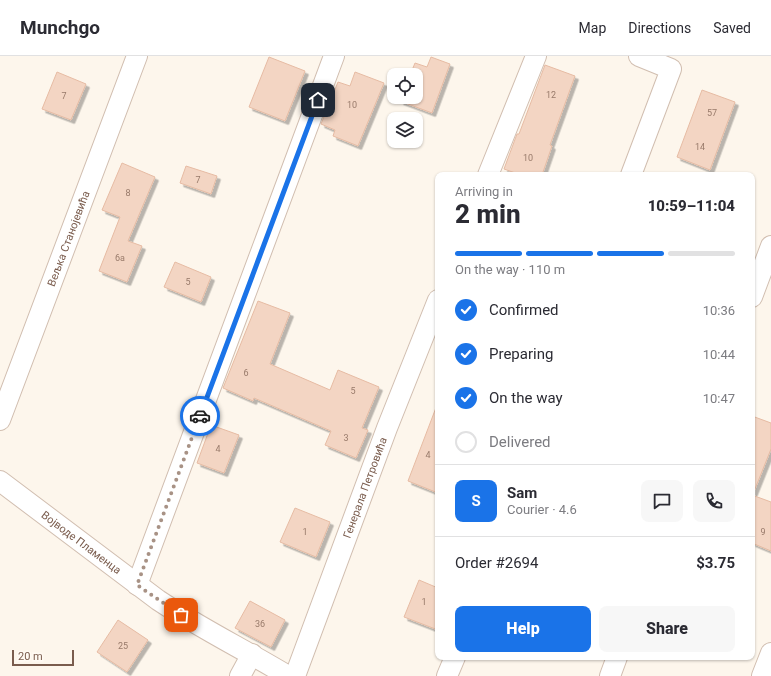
<!DOCTYPE html>
<html lang="en">
<head>
<meta charset="utf-8">
<style>
	body { margin:0; font-family:Roboto,sans-serif; background:#f7f7f7; color:#2b2b33; height:100vh; display:flex; flex-direction:column; font-size:15px; white-space:nowrap }
	* { box-sizing:border-box; margin:0 }
	p { font-size:13px; color:#7c7c81 }
	.icon { flex:none; width:22px; height:22px; fill:none; stroke:currentColor; stroke-width:2; stroke-linecap:round; stroke-linejoin:round }
	.map { position:relative; flex:1; overflow:hidden }
	.drawer { position:absolute; left:435px; top:116px; width:320px; height:488px; display:flex; flex-direction:column; background:#fff; border-radius:8px; box-shadow:0 1px 3px #0004 }
	.drawer>* { flex:none }
	.buttons { position:absolute; left:387px; top:12px; display:grid; gap:8px }
	.buttons a { display:grid; place-items:center; width:36px; height:36px; border-radius:8px; background:#fff; box-shadow:0 1px 3px #0004; font-size:20px }
	.scale { position:absolute; left:12px; bottom:10px; width:62px; box-sizing:border-box; padding-left:4px; border:2px solid #7a5c4d; border-top:0; font-size:11px; line-height:14px; white-space:nowrap; color:#7a5c4d; -webkit-text-stroke:3px #fffaf3; paint-order:stroke }
	.pin { position:absolute; display:grid; place-items:center; width:34px; height:34px; color:#fff; margin:-17px; border-radius:8px; box-shadow:0 2px 6px #0006 }
	.courier { position:absolute; display:grid; place-items:center; width:40px; height:40px; margin:-20px; border:3px solid #1a73e8; border-radius:50%; background:#fff; color:#222; box-shadow:0 1px 5px #0007 }
	.overview em { font-style:normal; font-weight:800 }
	.overview div { display:flex; flex-direction:column-reverse }
	.overview { display:flex; align-items:center; justify-content:space-between; height:68px; padding:0 20px }
	h1 { font-size:26px; font-weight:800; line-height:30px }
	.bar { display:grid; grid-template-columns:repeat(4,1fr); gap:6px 4px; align-content:center; height:48px; padding:0 20px }
	.bar i { height:5px; border-radius:3px; background:#e1e1e2 }
	.bar .current { background:#1a73e8 }
	.bar p { grid-column:span 4 }
	.line { display:flex; align-items:center; gap:10px; padding:0 20px; border-top:1px solid #e1e1e2 }
	.line div { flex:1 }
	.round { display:grid; place-items:center; flex:none; width:42px; height:42px; border-radius:8px; background:#f7f7f7 }
	ol { padding:0 20px; list-style:none }
	li { display:flex; align-items:center; gap:12px; height:44px }
	li p { margin-inline-start:auto }
	li .icon { padding:4px; border-radius:50%; background:#1a73e8; color:#fff; stroke-width:4 }
	li:last-child { color:#7c7c81 }
	li i { width:22px; height:22px; border:2px solid #e1e1e2; border-radius:50% }
	.action { display:flex; gap:8px; margin-top:auto; padding:8px 20px }
	.action a { flex:1; height:46px; border-radius:8px; background:#1a73e8; color:#fff; font-size:16px; font-weight:800; line-height:46px; text-align:center }
	.action a+a { background:#f7f7f7; color:#2b2b33 }
	header { display:flex; align-items:center; gap:24px; box-sizing:border-box; height:56px; padding:0 20px; background:#fff; border-bottom:1px solid #e1e1e2 }
	header strong { font-size:19px }
	nav { display:flex; gap:22px; margin-inline-start:auto; font-size:14px }
	.map>svg:first-child { display:block }
</style>
</head>
<body>
<header>
<strong>Munchgo</strong>
<nav><a>Map</a><a>Directions</a><a>Saved</a></nav>
</header>
<div class="map">
<svg width="771" height="620" viewBox="0 0 771 620">
	<defs>
		<filter id="shadow"><feDropShadow dx="3.5" dy="3.5" stdDeviation="0" flood-color="#0004"/></filter>
	</defs>
	<rect width="100%" height="100%" fill="#fdf6ec"/>
	<g fill="#f3d5c3" stroke="#e6bba3" filter="url(#shadow)">
		<polygon points="269,1 305,15 285,65 249,51"/>
		<polygon points="431,1 450,8 432,57 400,45 402,41 416,41 416,19 410,19 415,7 427,11"/>
		<polygon points="545,9 575,20 550,89 552,90 542,119 521,119 504,113 517,78 519,78"/>
		<polygon points="57,16 86,28 71,64 42,53"/>
		<polygon points="355,16 384,27 358,90 333,80 335,74 321,68 338,26 350,30"/>
		<polygon points="702,34 735,46 710,114 677,101"/>
		<polygon points="122,107 155,121 128,185 142,190 127,226 99,215 120,161 102,154"/>
		<polygon points="186,110 217,120 211,138 180,127"/>
		<polygon points="175,206 211,221 201,246 164,231"/>
		<polygon points="258,245 290,257 270,308 330,334 338,314 379,331 362,372 368,374 356,402 325,389 331,375 254,342 253,345 223,332"/>
		<polygon points="437,349 438,350 438,437 408,425"/>
		<polygon points="752,360 771,367 771,393 753,438 752,438"/>
		<polygon points="211,369 239,379 224,417 197,407"/>
		<polygon points="752,439 771,446 771,495 752,487"/>
		<polygon points="295,452 330,466 316,501 280,486"/>
		<polygon points="419,524 438,532 438,574 404,561"/>
		<polygon points="250,545 285,564 271,591 235,572"/>
		<polygon points="118,564 148,584 127,616 97,596"/>
	</g>
	<g fill="none" stroke-linecap="round" stroke-linejoin="round">
		<defs>
			<g id="minor">
				<polyline points="488,119 536,0"/>
				<polyline points="631,119 671,13 639,0"/>
				<polyline points="752,241 771,190"/>
				<path id="s1" d="M0 364 137 0"/>
				<path id="s2" d="M0 425 158 544C200 572 245 594 288 620"/>
				<polyline points="137,529 334,0"/>
				<polyline points="240,620 252,598"/>
				<path id="s3" d="M295 620 387 372 438 244"/>
				<polyline points="447,620 455,601"/>
				<polyline points="610,620 617,601"/>
				<polyline points="762,620 771,597"/>
			</g>
		</defs>
		<use href="#minor" stroke="#d1beb0" stroke-width="22"/>
		<use href="#minor" stroke="#fff" stroke-width="20"/>
	</g>
	<g fill="none" stroke-linecap="round" stroke-linejoin="round">
		<polyline stroke="#a89285" stroke-width="4" stroke-dasharray="0 7.2" points="181,559 137,529 200,360"/>
		<polyline stroke="#1a73e8" stroke-width="5" points="200,360 318,44"/>
	</g>
	<g text-anchor="middle" stroke-width="3" stroke-linejoin="round" paint-order="stroke">
		<g font-size="9" fill="#987a6a">
			<text x="551" y="42">12</text>
			<text x="64" y="43">7</text>
			<text x="352" y="52">10</text>
			<text x="712" y="60">57</text>
			<text x="700" y="94">14</text>
			<text x="528" y="105">10</text>
			<text x="198" y="127">7</text>
			<text x="128" y="140">8</text>
			<text x="120" y="205">6a</text>
			<text x="188" y="229">5</text>
			<text x="246" y="320">6</text>
			<text x="353" y="338">5</text>
			<text x="346" y="385">3</text>
			<text x="218" y="396">4</text>
			<text x="428" y="402">4</text>
			<text x="305" y="479">1</text>
			<text x="763" y="479">9</text>
			<text x="424" y="549">1</text>
			<text x="260" y="571">36</text>
			<text x="123" y="593">25</text>
		</g>
		<g font-size="11" fill="#7a5c4d" stroke="#fffaf3">
			<text dy="4" stroke="none"><textPath href="#s1" startOffset="194">Вељка Станојевића</textPath></text>
			<text dy="4" stroke="none"><textPath href="#s3" startOffset="201">Генерала Петровића</textPath></text>
			<text dy="4" stroke="none"><textPath href="#s2" startOffset="102">Војводе Пламенца</textPath></text>
		</g>
	</g>
</svg>
<div class="buttons">
<a><svg class="icon" aria-label="locate" viewBox="0 0 24 24"><circle cx="12" cy="12" r="6"/><path d="M12 2v4M12 18v4M2 12h4M18 12h4"/></svg></a>
<a><svg class="icon" aria-label="layers" viewBox="0 0 24 24"><path d="M12 4l9 5-9 5-9-5zM3 14l9 5 9-5"/></svg></a>
</div>
<div class="scale">20 m</div>
<div class="pin" style="left:181px;top:559px;background:#ea580c"><svg class="icon" aria-label="bag" viewBox="0 0 24 24"><path d="M5 8h14l-1 12H6zM9 8a3 3 0 0 1 6 0"/></svg></div>
<div class="pin" style="left:318px;top:44px;background:#1f2937"><svg class="icon" aria-label="home" viewBox="0 0 24 24"><path d="M3 11l9-7 9 7M6 9v11h12V9"/></svg></div>
<div class="courier" style="left:200px;top:360px"><svg class="icon" aria-label="car" viewBox="0 0 24 24"><path d="M5 17H2v-5l4-1 3-4h7l3 4 3 1v5h-3M9 17h6M6 11h13"/><circle cx="7" cy="17" r="2"/><circle cx="17" cy="17" r="2"/></svg></div>
<section class="drawer">
<div class="overview"><div><h1>2 min</h1><p>Arriving in</p></div><em>10:59–11:04</em></div>
<div class="bar"><i class="current"></i><i class="current"></i><i class="current"></i><i></i><p>On the way · 110 m</p></div>
<ol>
<li><svg class="icon" aria-label="check" viewBox="0 0 24 24"><path d="M5 12l5 5 9-10"/></svg>Confirmed<p>10:36</p></li>
<li><svg class="icon" aria-label="check" viewBox="0 0 24 24"><path d="M5 12l5 5 9-10"/></svg>Preparing<p>10:44</p></li>
<li><svg class="icon" aria-label="check" viewBox="0 0 24 24"><path d="M5 12l5 5 9-10"/></svg>On the way<p>10:47</p></li>
<li><i></i>Delivered</li>
</ol>
<div class="line" style="height:72px"><b class="round" style="background:#1a73e8;color:#fff">S</b><div><b>Sam</b><p>Courier · 4.6</p></div><a class="round"><svg class="icon" aria-label="chat" viewBox="0 0 24 24"><path d="M4 5h16v11H9l-5 4z"/></svg></a><a class="round"><svg class="icon" aria-label="phone" viewBox="0 0 24 24"><path d="M5 4h4l2 5-3 2q2 4 5 5l2-3 5 2v4C11 20 4 13 5 4z"/></svg></a></div>
<div class="line" style="height:52px"><div>Order #2694</div><b>$3.75</b></div>
<div class="action"><a>Help</a><a>Share</a></div>
</section>
</div>
</body>
</html>
